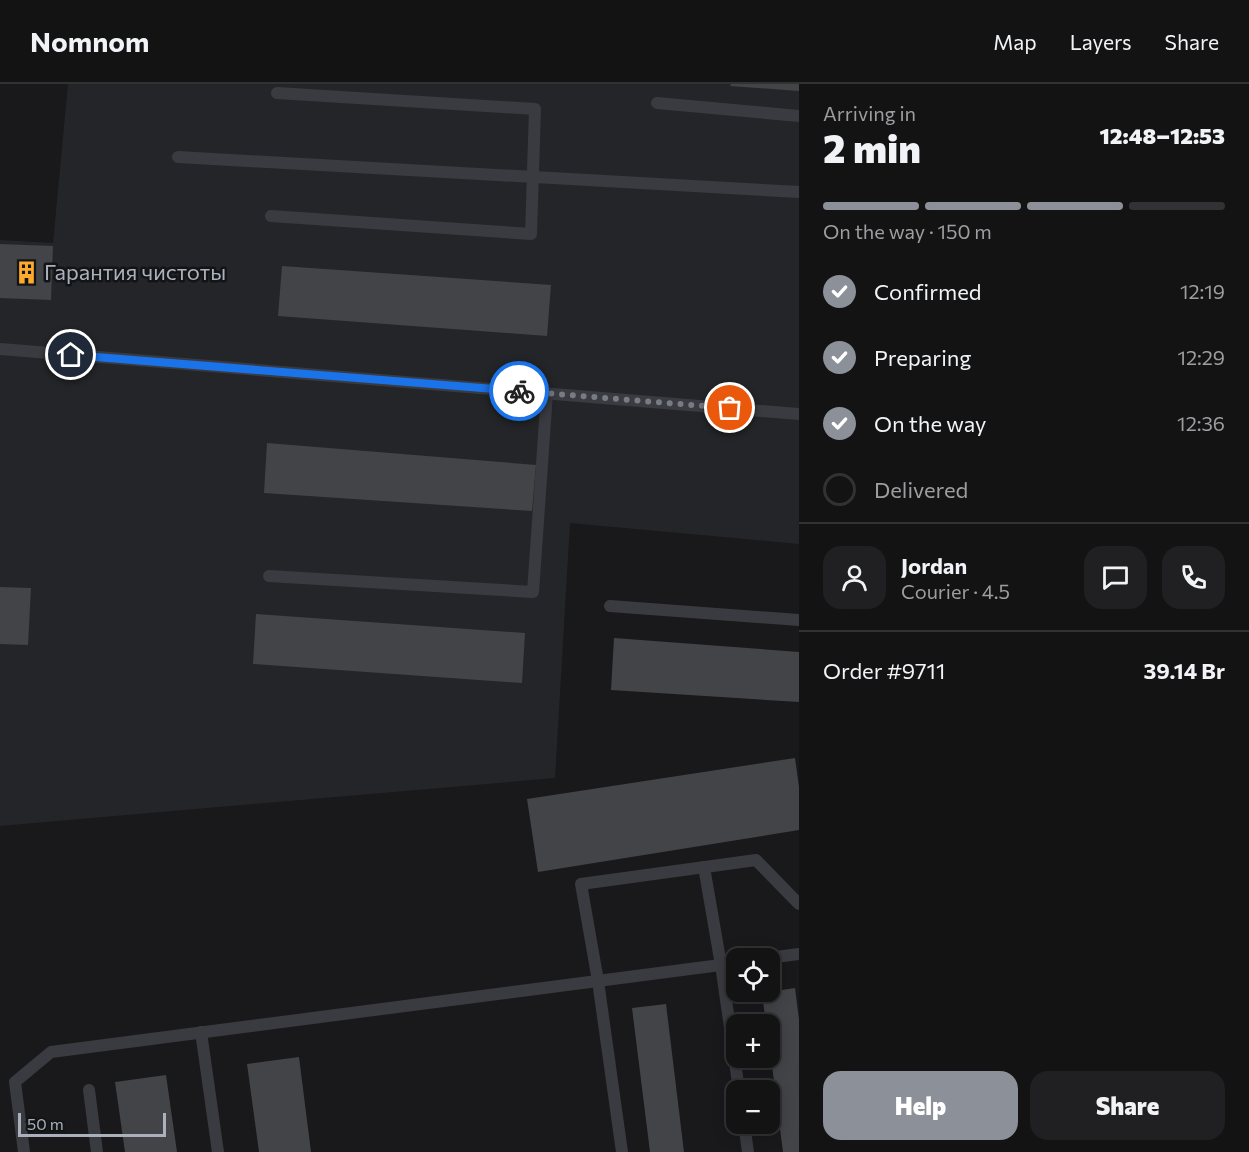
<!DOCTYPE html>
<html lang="en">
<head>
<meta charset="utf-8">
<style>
	body { margin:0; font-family:Commissioner,sans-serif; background:#202022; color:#f1f3f6; height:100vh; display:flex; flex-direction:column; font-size:22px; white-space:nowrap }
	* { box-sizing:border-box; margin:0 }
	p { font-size:20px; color:#9d9ea0 }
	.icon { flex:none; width:33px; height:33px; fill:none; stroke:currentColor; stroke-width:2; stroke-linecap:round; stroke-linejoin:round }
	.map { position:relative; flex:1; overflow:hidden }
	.details { display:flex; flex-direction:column; background:#131314; width:450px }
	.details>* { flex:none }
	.buttons { position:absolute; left:726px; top:864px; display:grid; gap:12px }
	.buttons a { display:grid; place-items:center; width:54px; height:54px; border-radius:12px; background:#131314; box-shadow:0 3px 15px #0003,0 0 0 2px #323234; font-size:30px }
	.scale { position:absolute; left:18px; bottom:15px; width:148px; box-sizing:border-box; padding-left:6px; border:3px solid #aab1bc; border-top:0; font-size:16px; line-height:21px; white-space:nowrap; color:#aab1bc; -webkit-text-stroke:4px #131416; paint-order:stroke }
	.pin { position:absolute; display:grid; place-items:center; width:51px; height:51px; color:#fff; margin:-26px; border:3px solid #fff; border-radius:50%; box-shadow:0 2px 6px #0007 }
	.courier { position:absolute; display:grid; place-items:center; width:60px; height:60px; margin:-30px; border:4px solid #1a73e8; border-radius:50%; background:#fff; color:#222; box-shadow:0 2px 8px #0007 }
	.headline em { font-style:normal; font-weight:800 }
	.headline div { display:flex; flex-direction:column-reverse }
	.headline { display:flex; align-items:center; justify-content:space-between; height:102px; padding:0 24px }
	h1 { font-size:39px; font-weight:800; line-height:45px }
	.bar { display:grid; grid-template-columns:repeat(4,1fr); gap:9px 6px; align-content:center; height:72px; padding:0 24px }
	.bar i { height:8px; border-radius:4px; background:#323234 }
	.bar .active { background:#8c9099 }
	.bar p { grid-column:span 4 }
	.line { display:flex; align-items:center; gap:15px; padding:0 24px; border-top:2px solid #323234 }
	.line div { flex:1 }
	.round { display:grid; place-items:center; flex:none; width:63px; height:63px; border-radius:18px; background:#202022 }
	ol { padding:0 24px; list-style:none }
	li { display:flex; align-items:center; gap:18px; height:66px }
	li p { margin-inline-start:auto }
	li .icon { padding:6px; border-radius:50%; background:#8c9099; color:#fff; stroke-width:4 }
	li:last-child { color:#9d9ea0 }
	li i { width:33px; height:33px; border:3px solid #323234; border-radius:50% }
	.cta { display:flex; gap:12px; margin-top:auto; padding:12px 24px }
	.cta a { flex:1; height:69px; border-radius:18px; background:#8c9099; color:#fff; font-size:24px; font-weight:800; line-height:69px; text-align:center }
	.cta a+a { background:#202022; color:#f1f3f6 }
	header { display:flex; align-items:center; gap:36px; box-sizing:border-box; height:84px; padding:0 30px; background:#131314; border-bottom:2px solid #323234 }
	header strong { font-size:28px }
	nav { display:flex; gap:33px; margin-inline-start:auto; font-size:21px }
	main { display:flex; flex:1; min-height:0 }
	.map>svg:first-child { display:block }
</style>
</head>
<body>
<header>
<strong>Nomnom</strong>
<nav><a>Map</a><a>Layers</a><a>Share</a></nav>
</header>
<main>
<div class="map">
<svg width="799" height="1068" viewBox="0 0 799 1068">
	<rect width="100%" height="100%" fill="#19191b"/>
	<polygon fill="#242528" points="68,0 799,0 799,460 570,439 555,694 0,742 0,156 53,159"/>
	<g fill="#424448">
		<polygon points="731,0 799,0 799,7 730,2"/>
		<polygon points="0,160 53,162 51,216 0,214"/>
		<polygon points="282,182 551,201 547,252 278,232"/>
		<polygon points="267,359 536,381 532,427 264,409"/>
		<polygon points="0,503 31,504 28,561 0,560"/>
		<polygon points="256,530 525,549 522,599 253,580"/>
		<polygon points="614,554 799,568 799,618 611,606"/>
		<polygon points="795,674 799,703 799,746 538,788 527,715"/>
		<polygon points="795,904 799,935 799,1068 783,1068 770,966 770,940 766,940 762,909"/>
		<polygon points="666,920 684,1068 650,1068 632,924"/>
		<polygon points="299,973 311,1068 259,1068 247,980"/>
		<polygon points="166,991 177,1068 125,1068 115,998"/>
	</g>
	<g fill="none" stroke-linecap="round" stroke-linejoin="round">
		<g stroke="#393b40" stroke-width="12">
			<polyline points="657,19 799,32"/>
			<polyline points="178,73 799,108"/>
			<polyline points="271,132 531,150 535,25 277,9"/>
			<polyline points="0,265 799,330"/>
			<polyline points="269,492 533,508 547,309"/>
			<polyline points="610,522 799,536"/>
			<polyline points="704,783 721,881 739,1006"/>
			<polyline points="768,874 799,870"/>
			<polyline points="201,948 218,1068"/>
			<polyline points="89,1006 97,1068"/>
			<polyline points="744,1040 748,1068"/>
			<polyline points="24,1068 15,998 51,968 736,879"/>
			<polyline points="622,1068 598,897 581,800 756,776 799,820"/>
		</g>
	</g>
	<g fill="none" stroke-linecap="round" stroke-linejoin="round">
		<polyline stroke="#777c84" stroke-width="6" stroke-dasharray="0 10.8" points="519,307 730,324"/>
		<polyline stroke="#1a73e8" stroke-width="8" points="71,271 519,307"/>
	</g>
	<defs>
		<symbol id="building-bare" viewBox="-9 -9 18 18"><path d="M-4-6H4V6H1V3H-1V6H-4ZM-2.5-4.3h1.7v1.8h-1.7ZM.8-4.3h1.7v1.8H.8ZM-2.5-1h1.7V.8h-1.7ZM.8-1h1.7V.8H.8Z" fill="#ffaa2d" stroke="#131416" stroke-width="2.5" paint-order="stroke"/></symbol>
	</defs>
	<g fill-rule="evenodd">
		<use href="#building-bare" x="10" y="172" width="33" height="33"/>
	</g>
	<g text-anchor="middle" stroke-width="5" stroke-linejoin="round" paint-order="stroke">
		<g font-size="22" fill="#aab1bc" stroke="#131416" text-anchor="start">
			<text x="44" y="196">Гарантия чистоты</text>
		</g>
	</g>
</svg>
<div class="buttons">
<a><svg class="icon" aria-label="locate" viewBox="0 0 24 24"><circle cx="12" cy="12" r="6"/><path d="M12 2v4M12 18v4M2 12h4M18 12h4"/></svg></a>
<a>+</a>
<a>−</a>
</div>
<div class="scale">50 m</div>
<div class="pin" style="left:730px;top:324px;background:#ea580c"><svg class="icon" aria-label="bag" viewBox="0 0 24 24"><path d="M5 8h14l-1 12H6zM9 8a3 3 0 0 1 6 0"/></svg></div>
<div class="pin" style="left:71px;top:271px;background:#1f2937"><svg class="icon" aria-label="home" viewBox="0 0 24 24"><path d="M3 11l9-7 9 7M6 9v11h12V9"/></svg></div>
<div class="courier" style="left:519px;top:307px"><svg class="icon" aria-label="bike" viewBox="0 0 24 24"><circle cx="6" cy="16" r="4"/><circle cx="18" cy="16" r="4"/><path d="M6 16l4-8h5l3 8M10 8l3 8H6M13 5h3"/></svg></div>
</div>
<section class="details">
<div class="headline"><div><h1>2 min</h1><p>Arriving in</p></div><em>12:48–12:53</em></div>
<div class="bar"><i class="active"></i><i class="active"></i><i class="active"></i><i></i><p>On the way · 150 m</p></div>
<ol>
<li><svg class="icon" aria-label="check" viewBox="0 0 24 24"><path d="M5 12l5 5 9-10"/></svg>Confirmed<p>12:19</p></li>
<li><svg class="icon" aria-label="check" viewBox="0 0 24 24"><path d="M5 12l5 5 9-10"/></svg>Preparing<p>12:29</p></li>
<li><svg class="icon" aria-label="check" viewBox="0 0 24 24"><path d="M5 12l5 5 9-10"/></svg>On the way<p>12:36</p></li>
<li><i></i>Delivered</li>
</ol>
<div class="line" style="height:108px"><a class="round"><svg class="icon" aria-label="person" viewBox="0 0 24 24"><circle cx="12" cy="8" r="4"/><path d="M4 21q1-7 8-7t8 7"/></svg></a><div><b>Jordan</b><p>Courier · 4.5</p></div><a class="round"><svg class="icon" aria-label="chat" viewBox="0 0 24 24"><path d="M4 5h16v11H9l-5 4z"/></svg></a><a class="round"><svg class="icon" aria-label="phone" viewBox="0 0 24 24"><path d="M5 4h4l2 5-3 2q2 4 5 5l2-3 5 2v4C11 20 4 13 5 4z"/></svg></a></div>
<div class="line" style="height:78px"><div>Order #9711</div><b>39.14 Br</b></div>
<div class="cta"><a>Help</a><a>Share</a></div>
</section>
</main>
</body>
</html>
